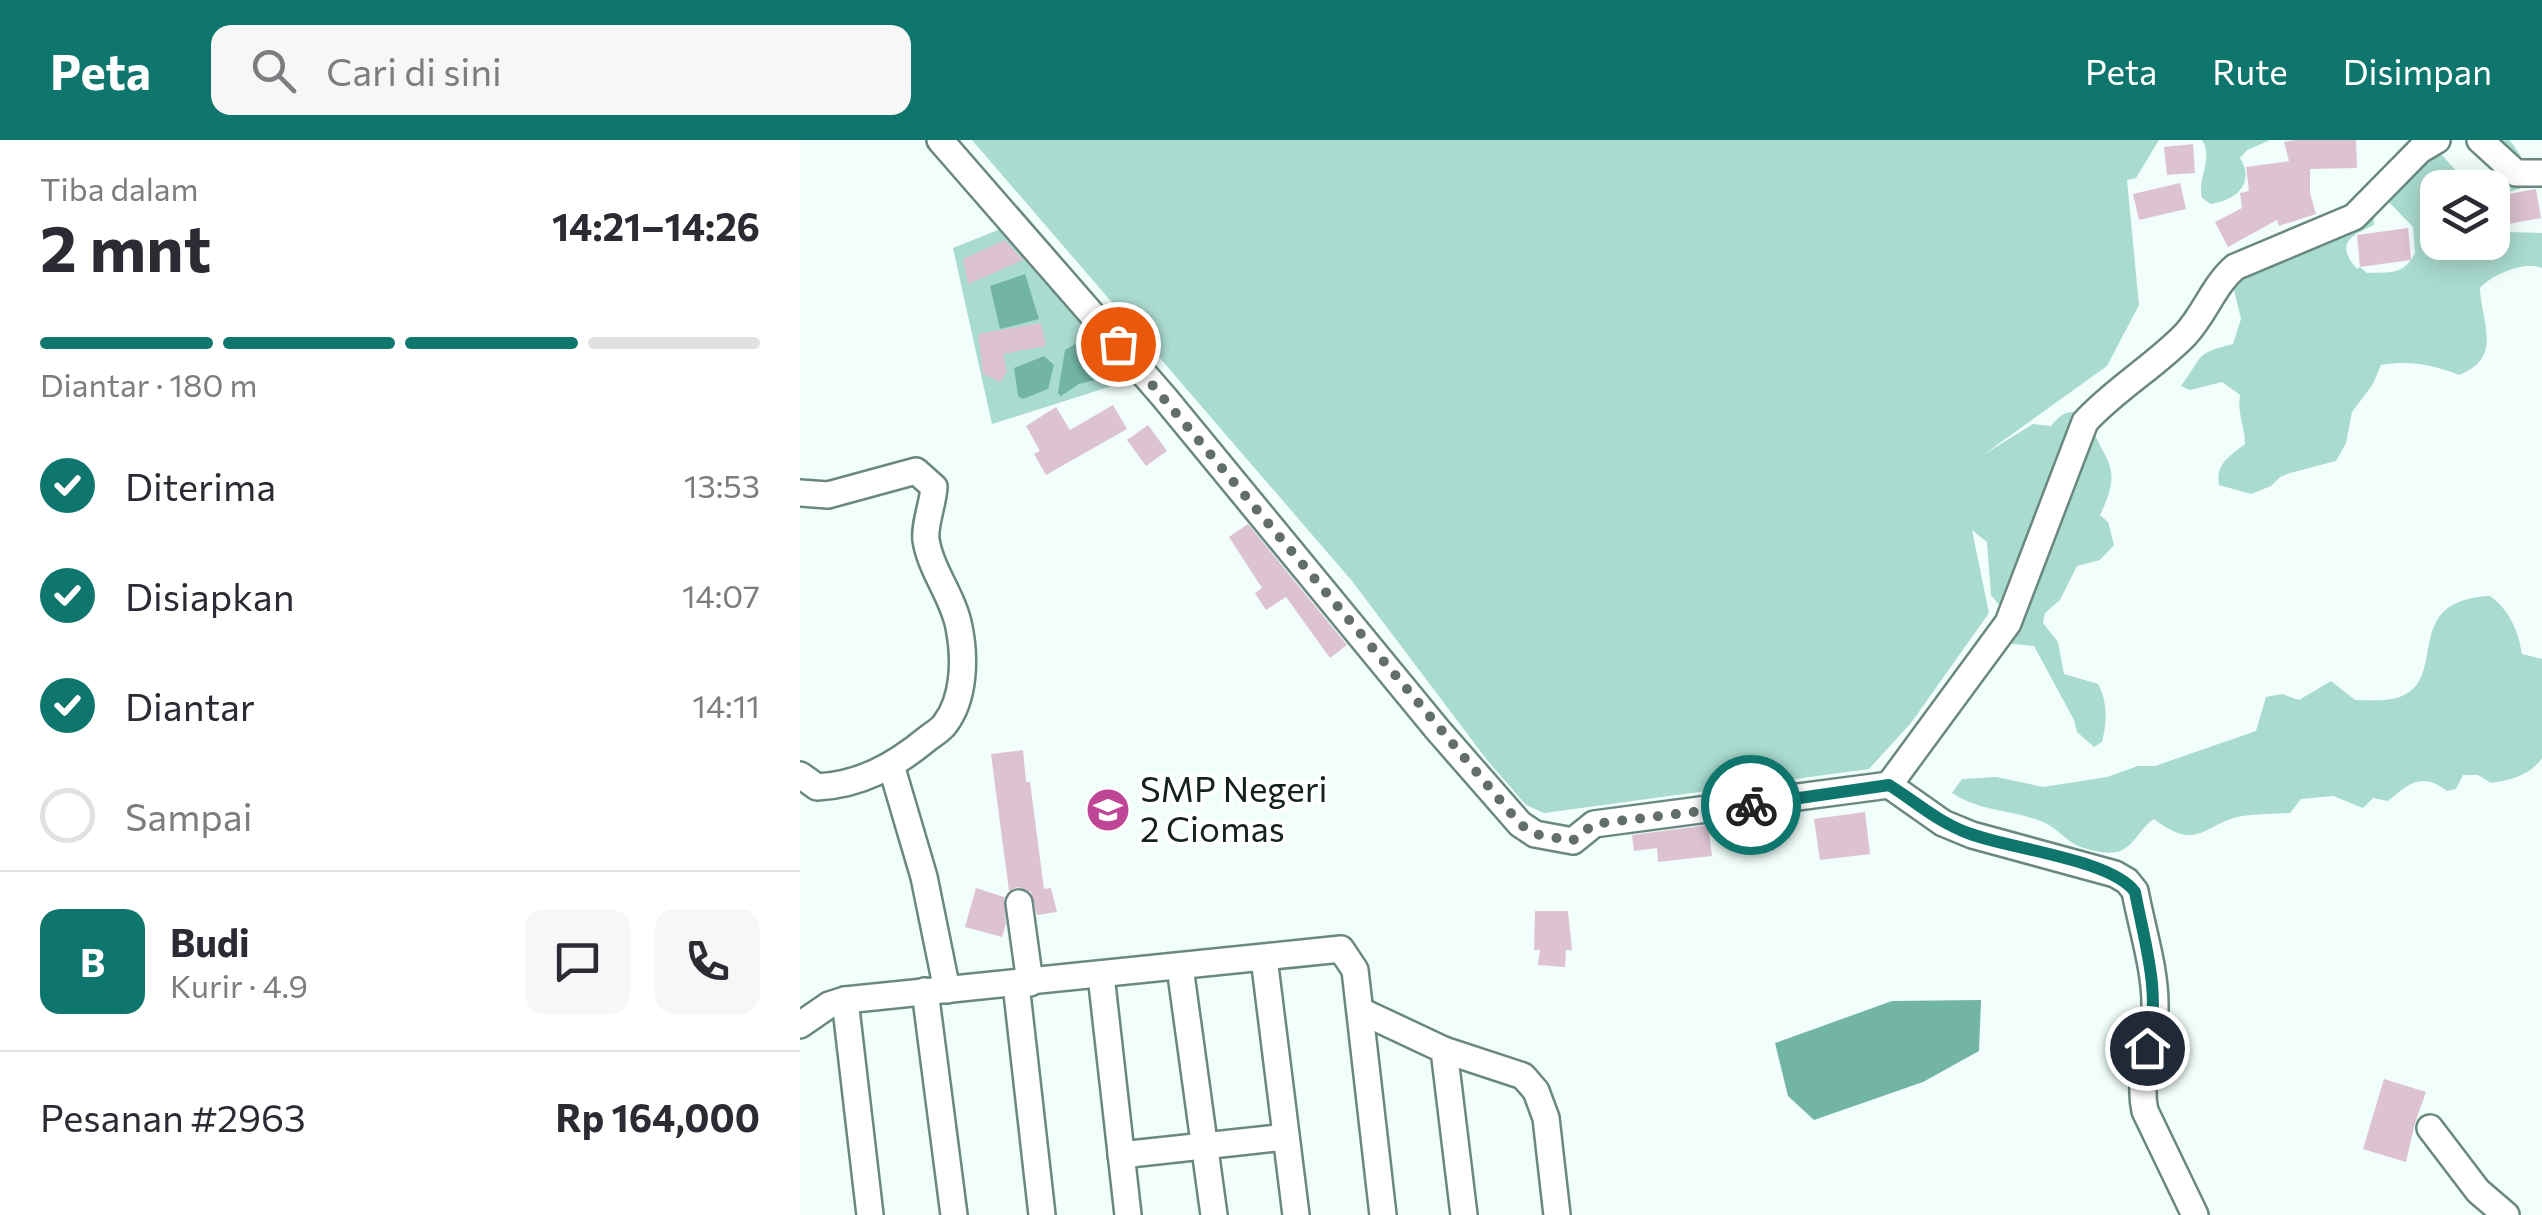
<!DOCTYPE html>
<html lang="id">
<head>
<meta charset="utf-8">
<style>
	body { margin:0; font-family:Commissioner,sans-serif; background:#f7f7f7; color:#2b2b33; height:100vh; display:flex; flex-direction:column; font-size:38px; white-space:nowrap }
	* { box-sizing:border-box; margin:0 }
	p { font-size:32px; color:#7c7c81 }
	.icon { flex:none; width:55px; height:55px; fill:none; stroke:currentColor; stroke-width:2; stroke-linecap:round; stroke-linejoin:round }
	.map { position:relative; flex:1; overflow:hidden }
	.sheet { display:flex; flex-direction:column; background:#fff; width:800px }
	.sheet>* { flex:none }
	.fabs { position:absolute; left:1620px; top:30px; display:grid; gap:20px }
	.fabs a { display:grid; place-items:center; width:90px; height:90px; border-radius:20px; background:#fff; box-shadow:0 5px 25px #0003; font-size:50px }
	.pin { position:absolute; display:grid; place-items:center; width:85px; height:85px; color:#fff; margin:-42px; border:5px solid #fff; border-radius:50%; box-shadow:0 2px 10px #0007 }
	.courier { position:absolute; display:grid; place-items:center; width:100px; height:100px; margin:-50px; border:8px solid #0f766e; border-radius:50%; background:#fff; color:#222; box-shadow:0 2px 12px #0007 }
	.summary em { font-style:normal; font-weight:700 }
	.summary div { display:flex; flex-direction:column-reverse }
	.summary { display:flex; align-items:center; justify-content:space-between; height:170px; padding:0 40px }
	h1 { font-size:65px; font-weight:700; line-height:75px }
	.bar { display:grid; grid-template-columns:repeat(4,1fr); gap:15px 10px; align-content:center; height:120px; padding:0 40px }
	.bar i { height:12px; border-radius:8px; background:#e1e1e2 }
	.bar .active { background:#0f766e }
	.bar p { grid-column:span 4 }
	.line { display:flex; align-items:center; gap:25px; padding:0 40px; border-top:2px solid #e1e1e2 }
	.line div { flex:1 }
	.round { display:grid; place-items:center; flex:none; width:105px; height:105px; border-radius:20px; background:#f7f7f7 }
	ol { padding:0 40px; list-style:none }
	li { display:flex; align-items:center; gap:30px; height:110px }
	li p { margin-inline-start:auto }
	li .icon { padding:10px; border-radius:50%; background:#0f766e; color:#fff; stroke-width:4 }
	li:last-child { color:#7c7c81 }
	li i { width:55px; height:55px; border:5px solid #e1e1e2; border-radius:50% }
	header { display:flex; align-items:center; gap:60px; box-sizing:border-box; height:140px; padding:0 50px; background:#0f766e; color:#fff }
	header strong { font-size:48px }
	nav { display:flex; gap:55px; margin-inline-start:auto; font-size:35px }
	.search { width:700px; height:90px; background:#f7f7f7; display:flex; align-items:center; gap:25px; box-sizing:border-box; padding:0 35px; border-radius:20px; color:#7c7c81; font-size:38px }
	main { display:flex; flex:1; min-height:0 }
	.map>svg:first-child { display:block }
</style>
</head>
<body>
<header>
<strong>Peta</strong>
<div class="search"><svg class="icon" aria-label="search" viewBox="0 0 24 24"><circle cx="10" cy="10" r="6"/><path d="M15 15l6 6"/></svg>Cari di sini</div>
<nav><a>Peta</a><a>Rute</a><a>Disimpan</a></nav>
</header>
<main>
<section class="sheet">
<div class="summary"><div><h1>2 mnt</h1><p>Tiba dalam</p></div><em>14:21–14:26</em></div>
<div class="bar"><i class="active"></i><i class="active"></i><i class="active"></i><i></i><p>Diantar · 180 m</p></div>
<ol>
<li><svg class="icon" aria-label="check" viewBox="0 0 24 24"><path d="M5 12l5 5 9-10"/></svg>Diterima<p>13:53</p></li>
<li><svg class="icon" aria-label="check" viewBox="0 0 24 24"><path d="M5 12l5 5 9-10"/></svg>Disiapkan<p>14:07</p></li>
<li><svg class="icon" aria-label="check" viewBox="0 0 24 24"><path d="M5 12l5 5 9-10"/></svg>Diantar<p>14:11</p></li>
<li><i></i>Sampai</li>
</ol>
<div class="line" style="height:180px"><b class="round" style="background:#0f766e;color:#fff">B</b><div><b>Budi</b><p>Kurir · 4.9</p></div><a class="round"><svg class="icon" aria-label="chat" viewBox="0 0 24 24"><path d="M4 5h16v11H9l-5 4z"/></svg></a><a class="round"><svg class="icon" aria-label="phone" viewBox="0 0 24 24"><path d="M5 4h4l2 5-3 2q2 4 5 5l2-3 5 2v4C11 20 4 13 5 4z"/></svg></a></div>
<div class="line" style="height:130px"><div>Pesanan #2963</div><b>Rp 164,000</b></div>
</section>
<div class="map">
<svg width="1742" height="1075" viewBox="0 0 1742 1075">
	<rect width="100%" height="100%" fill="#f1fefb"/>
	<g fill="#aadbcf" fill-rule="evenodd">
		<path d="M172 0H1359L1336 38 1327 40 1339 165 1307 226 1183 315 1233 284 1251 286C1264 270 1271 270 1290 274 1297 322 1328 318 1300 375L1308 382 1314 405 1300 420 1277 426 1260 460 1245 473 1243 483 1258 502 1264 534 1298 544C1308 563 1307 582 1302 602L1294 607 1277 592 1274 580 1234 506 1212 504 1205 495V472L1191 455 1187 402 1172 390 1189 473 1111 583 1069 629 744 673 726 665 687 620 552 441Z"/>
		<path d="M1402 0H1470L1447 10 1440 18C1455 42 1438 60 1411 64L1402 58C1397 37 1414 19 1402 0Z"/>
		<path d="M1702 0H1709C1722 15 1731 30 1720 49 1703 51 1700 62 1694 76L1697 86 1708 92 1742 93V128C1724 121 1693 134 1680 148 1681 182 1704 218 1659 235 1634 225 1608 220 1581 225L1573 244 1552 272 1546 303 1536 321 1490 333 1480 337 1471 346 1451 354 1419 345C1415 324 1430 316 1445 304 1445 286 1437 274 1440 255L1422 242 1390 250 1381 246C1404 216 1393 214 1433 204L1441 179 1429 129 1441 110 1454 109 1537 77 1552 60 1564 58 1573 63 1574 85C1552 95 1534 103 1557 129L1560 127 1567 133C1588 132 1604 136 1615 113L1613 87 1589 62 1587 50 1628 12 1640 13 1668 44 1695 29 1691 8ZM1638 48H1692V102H1638Z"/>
		<polygon points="203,88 334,239 192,284 153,108"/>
		<path d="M1690 456C1710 471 1718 490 1722 514L1742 519V618C1730 635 1712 640 1691 643L1678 635H1663L1656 649 1647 651C1622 631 1608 644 1588 661L1573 658 1563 668 1533 656 1501 659 1490 673C1474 674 1458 674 1442 676 1402 684 1399 713 1354 679 1340 688 1335 705 1320 711 1307 715 1293 711 1281 707 1268 703 1260 691 1249 685 1218 669 1181 673 1152 653L1162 639 1196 637 1243 647 1307 637 1338 626H1355L1456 591 1466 557 1482 554 1499 560 1531 541 1555 560C1570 560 1588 562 1602 556 1649 536 1600 460 1690 456Z"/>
	</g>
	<g fill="#73b5a5">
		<polygon points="225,134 239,179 200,189 190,146"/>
		<polygon points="294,201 319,234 279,244 261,256 258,253 265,210 279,202"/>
		<polygon points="244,216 254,225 248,249 223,259 218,256 214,228"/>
		<polygon points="1181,860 1179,911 1123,942 1014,980 988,956 975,903 1092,861"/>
	</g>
	<g fill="#ddc2d1">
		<polygon points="1495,0 1556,0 1557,28 1510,29 1510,53 1516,74 1479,86 1477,80 1428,107 1415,82 1442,68 1440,53 1449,51 1446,27 1489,21 1484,2"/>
		<polygon points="1393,4 1395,33 1367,35 1364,7"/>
		<polygon points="1380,43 1386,69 1339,80 1333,54"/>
		<polygon points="1736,49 1741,78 1697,86 1692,57"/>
		<polygon points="1608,88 1611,120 1560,127 1557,95"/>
		<polygon points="205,100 223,120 168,144 163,119"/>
		<polygon points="241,183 246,206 203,214 207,232 200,242 183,234 178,194"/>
		<polygon points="313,265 327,289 246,335 234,314 240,311 226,286 256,267 270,290"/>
		<polygon points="348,285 367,311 346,326 327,300"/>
		<polygon points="448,384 547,505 530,518 486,457 466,470 455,453 462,448 429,397"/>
		<polygon points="223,610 226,642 230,642 244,749 251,748 257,772 237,775 231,752 218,747 209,751 191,614"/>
		<polygon points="1065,672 1070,714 1020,720 1014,679"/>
		<polygon points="970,677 973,707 942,710 939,681"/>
		<polygon points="908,685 912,716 858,722 857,708 834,711 832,695"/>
		<polygon points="176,748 204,757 206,784 202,797 165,787"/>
		<polygon points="735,771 768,771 772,810 766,810 765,827 738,825 740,810 734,810"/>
		<polygon points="1584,939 1626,952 1615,983 1606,1022 1563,1009"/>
	</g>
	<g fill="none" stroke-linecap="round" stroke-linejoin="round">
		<defs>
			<g id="minor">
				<path d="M140 0 364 257 637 589 720 684 735 694 773 701 794 684 1089 645 1208 483 1285 282C1315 249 1354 227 1385 195 1405 174 1413 146 1435 127L1554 77 1620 10 1637 0"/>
				<polyline points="1680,0 1716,33 1742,33"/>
				<path d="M0 353 28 355 116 331 134 347C133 364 124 385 126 400 131 431 153 456 159 487 165 517 165 558 145 584 141 590 133 594 127 599 94 626 60 645 17 647L0 635"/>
				<polyline points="91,625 124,737 147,850"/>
				<path d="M1089 645 1143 683 1172 695 1315 734 1327 741 1335 751C1342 789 1356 831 1355 869 1354 904 1337 935 1345 971L1395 1075"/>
				<polyline points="219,763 230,843"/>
				<polyline points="464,818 496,1075"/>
				<polyline points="380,827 414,1075"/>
				<polyline points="301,835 328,1075"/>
				<polyline points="216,844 242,1075"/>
				<polyline points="125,851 154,1075"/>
				<polyline points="45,860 70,1075"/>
				<polyline points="561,871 644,910 723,936 736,951 746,978 757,1075"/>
				<polyline points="0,885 29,865 45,860 541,809 555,830 583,1075"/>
				<polyline points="644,910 664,1075"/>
				<polyline points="1630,988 1678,1051 1706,1075"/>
				<polyline points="321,1015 486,997"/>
			</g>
		</defs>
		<use href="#minor" stroke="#6a8880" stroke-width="30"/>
		<use href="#minor" stroke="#fff" stroke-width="25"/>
	</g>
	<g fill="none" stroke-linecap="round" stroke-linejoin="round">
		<polyline stroke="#626e6b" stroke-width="10" stroke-dasharray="0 18" points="318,204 720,684 735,694 772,701 794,684 951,665"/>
		<path stroke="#0f766e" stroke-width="12" d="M951 665 1089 645C1116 662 1138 682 1168 693 1209 709 1311 719 1335 752 1345 805 1362 855 1347 908"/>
	</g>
	<defs>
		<symbol id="school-disc" viewBox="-11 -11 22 22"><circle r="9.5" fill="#bf4597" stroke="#fff"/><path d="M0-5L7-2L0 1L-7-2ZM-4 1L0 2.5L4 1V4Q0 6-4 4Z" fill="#fff"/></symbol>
	</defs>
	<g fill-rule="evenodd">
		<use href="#school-disc" x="283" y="645" width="50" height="50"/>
	</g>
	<g text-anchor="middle" stroke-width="8" stroke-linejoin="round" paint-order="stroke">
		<g font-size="35" fill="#15211e" stroke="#fff" text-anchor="start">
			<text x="340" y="662">SMP Negeri<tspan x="340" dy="40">2 Ciomas</tspan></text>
		</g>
	</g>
</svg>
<div class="fabs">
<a><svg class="icon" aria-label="layers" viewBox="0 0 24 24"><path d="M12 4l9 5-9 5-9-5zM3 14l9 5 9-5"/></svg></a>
</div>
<div class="pin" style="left:318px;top:204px;background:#ea580c"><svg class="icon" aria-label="bag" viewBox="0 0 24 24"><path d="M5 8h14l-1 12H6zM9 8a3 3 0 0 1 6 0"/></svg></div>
<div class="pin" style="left:1347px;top:908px;background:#1f2937"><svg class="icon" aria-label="home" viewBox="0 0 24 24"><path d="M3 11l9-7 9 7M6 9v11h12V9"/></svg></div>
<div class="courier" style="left:951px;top:665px"><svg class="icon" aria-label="bike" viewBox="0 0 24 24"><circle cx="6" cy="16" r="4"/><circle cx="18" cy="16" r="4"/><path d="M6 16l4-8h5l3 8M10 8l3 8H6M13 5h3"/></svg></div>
</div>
</main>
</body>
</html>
